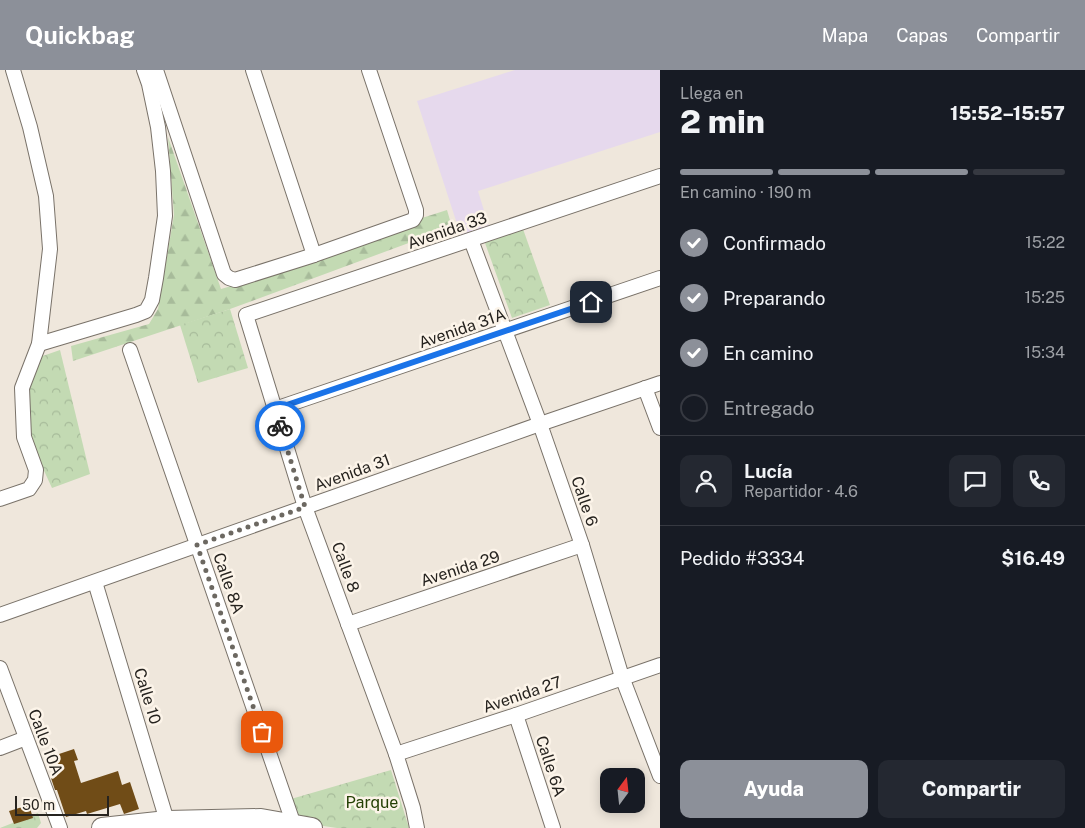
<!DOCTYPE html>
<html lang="es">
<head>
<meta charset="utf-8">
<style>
	body { margin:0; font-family:"Public Sans",sans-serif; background:#242831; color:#f1f3f6; height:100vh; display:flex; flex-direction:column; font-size:19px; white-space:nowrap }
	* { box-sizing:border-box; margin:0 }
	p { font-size:16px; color:#9ea1a6 }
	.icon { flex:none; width:28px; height:28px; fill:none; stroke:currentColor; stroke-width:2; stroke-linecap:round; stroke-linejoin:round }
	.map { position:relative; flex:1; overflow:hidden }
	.details { display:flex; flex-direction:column; background:#171b24; width:425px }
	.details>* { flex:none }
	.needle { width:32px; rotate:15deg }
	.fabs { position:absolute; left:600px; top:698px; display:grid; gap:10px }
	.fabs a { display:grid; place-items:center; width:45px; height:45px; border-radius:10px; background:#171b24; box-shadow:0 2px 12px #0003; font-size:25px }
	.scale { position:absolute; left:15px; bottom:12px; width:94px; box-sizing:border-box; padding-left:5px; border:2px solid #26231f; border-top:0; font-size:14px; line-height:18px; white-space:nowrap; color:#26231f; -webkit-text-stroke:4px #fcf4e9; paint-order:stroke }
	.pin { position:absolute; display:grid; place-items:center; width:42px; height:42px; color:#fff; margin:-21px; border-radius:10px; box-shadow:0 2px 8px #0006 }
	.courier { position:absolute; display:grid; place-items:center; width:50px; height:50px; margin:-25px; border:4px solid #1a73e8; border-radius:50%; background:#fff; color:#222; box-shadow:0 1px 6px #0007 }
	.headline em { font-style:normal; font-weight:800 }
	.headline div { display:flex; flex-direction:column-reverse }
	.headline { display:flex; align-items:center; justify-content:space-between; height:85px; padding:0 20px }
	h1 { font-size:32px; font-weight:800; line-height:38px }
	.bar { display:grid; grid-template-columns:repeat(4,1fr); gap:8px 5px; align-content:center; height:60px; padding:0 20px }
	.bar i { height:6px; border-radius:4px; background:#363941 }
	.bar .active { background:#8c9099 }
	.bar p { grid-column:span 4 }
	.line { display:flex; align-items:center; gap:12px; padding:0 20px; border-top:1px solid #363941 }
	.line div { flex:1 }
	.round { display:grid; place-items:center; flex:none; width:52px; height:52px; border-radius:10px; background:#242831 }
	ol { padding:0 20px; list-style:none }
	li { display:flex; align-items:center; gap:15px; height:55px }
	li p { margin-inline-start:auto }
	li .icon { padding:5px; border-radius:50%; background:#8c9099; color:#fff; stroke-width:4 }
	li:last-child { color:#9ea1a6 }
	li i { width:28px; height:28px; border:2px solid #363941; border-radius:50% }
	.primary-button { display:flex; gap:10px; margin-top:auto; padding:10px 20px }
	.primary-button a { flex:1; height:58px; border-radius:10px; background:#8c9099; color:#fff; font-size:20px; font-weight:800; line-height:58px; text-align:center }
	.primary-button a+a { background:#242831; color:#f1f3f6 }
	header { display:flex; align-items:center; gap:30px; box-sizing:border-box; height:70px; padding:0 25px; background:#8c9099; color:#fff }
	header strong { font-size:24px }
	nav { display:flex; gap:28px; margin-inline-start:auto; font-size:18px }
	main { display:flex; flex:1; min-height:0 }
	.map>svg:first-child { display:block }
</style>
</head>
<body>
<header>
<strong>Quickbag</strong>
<nav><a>Mapa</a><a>Capas</a><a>Compartir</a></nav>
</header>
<main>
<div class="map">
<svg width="660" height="758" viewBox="0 0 660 758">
	<defs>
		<pattern id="forest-firs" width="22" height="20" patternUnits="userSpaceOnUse" patternTransform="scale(1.25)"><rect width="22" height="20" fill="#c3dab3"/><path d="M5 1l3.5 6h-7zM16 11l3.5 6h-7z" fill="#a7bb9a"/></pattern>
		<pattern id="park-crowns" width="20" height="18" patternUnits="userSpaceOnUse" patternTransform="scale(1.25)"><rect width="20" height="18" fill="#c3dab3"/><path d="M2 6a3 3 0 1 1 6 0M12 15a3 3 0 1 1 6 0" fill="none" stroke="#a7bb9a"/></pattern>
	</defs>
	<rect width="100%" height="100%" fill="#efe7dc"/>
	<polygon fill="#e6d9ed" points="515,0 660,0 660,62 478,121 489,157 461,166 417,31"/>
	<polygon fill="url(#forest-firs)" points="168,67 221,219 326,188 422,148 447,140 452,157 230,239 73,291 71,276 149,254 158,239 174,145"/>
	<g fill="url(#park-crowns)">
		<polygon points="523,159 550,235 512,248 485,173"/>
		<polygon points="230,239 248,298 198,313 180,255"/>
		<polygon points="60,280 90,404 52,418 40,392 30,360 27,321 37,288"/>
		<polygon points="391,700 409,758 337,758 297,752 291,729"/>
		<polygon points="38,743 41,753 37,758 0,758"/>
	</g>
	<g fill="#704c17">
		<polygon points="74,679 78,690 74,691 81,713 118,701 122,715 130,712 139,739 124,744 120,734 87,744 86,741 66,747 57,720 55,720 51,708 57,706 50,687"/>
		<polygon points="29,735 33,748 14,754 9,741"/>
	</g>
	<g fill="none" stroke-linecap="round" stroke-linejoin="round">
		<defs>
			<g id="street">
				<polyline points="156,0 224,204 229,208 235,210 314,185 413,150 416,145 416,140 369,0"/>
				<polyline points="253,0 314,185"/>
				<polyline points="471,170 540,354 582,475 622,607 660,706"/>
				<polyline points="39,274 136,245 146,241 152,230 156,208 165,146 163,101 158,57 149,14 144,0"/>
				<polyline points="130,280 295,758"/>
				<polyline points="645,318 660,358"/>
				<polyline points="275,339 660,208"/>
				<polyline points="0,429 29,419 35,410 36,400 24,367 22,318 39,274 50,179 46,126 30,57 13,0"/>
				<polyline points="95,512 167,751"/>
				<polyline points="0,545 540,354 660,313"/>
				<polyline points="348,554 582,475"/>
				<polyline points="0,598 60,758"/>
				<polyline points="516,645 553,758"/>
				<polyline points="0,678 26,668"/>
				<polyline points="396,684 516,645 660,595"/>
				<polyline points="417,758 413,738 396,684 305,437 246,245 660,106"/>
			</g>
			<polyline id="secondary" points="102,758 167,751 261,749 312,758"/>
		</defs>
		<use href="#street" stroke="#797269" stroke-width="16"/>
		<use href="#secondary" stroke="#797269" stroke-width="22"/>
		<use href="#street" stroke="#fff" stroke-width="14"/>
		<use href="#secondary" stroke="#fff" stroke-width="20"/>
	</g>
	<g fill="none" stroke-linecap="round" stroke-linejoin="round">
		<polyline stroke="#6c6861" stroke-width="5" stroke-dasharray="0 9" points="262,662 197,475 305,437 280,356"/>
		<polyline stroke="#1a73e8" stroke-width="6" points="280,356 275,339 591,232"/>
	</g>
	<g text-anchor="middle" stroke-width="5" stroke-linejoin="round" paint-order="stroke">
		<g font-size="16" fill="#26231f" stroke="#fcf4e9">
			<text transform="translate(447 160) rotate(-19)" y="6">Avenida 33</text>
			<text transform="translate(462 258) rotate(-19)" y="6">Avenida 31A</text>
			<text transform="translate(352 402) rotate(-20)" y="6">Avenida 31</text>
			<text transform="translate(585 431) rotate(71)" y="6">Calle 6</text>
			<text transform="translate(346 497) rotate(70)" y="6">Calle 8</text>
			<text transform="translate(460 498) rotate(-18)" y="6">Avenida 29</text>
			<text transform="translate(229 513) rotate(71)" y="6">Calle 8A</text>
			<text transform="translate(522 624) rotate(-19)" y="6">Avenida 27</text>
			<text transform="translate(148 626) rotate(73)" y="6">Calle 10</text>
			<text transform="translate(46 672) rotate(69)" y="6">Calle 10A</text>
			<text transform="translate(551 696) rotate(72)" y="6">Calle 6A</text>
		</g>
		<g font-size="16" fill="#244004" stroke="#fcf4e9">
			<text x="372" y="738">Parque</text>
		</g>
	</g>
</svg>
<div class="fabs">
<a><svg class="needle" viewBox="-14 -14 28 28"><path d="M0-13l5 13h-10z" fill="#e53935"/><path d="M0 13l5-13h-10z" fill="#9ea1a6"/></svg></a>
</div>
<div class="scale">50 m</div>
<div class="pin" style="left:262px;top:662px;background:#ea580c"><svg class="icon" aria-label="bag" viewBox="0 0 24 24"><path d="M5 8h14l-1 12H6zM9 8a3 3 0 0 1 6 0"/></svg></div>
<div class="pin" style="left:591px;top:232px;background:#1f2937"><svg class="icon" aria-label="home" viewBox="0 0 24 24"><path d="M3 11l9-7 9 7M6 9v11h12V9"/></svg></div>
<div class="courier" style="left:280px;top:356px"><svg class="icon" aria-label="bike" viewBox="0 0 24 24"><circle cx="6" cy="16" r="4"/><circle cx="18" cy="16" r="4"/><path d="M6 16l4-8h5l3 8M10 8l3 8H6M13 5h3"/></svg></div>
</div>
<section class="details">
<div class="headline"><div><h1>2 min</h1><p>Llega en</p></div><em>15:52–15:57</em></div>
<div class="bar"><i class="active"></i><i class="active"></i><i class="active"></i><i></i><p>En camino · 190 m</p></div>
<ol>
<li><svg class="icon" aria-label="check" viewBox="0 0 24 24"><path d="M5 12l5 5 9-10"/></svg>Confirmado<p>15:22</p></li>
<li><svg class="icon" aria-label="check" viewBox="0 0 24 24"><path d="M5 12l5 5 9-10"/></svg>Preparando<p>15:25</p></li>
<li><svg class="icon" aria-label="check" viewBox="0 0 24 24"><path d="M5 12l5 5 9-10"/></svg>En camino<p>15:34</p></li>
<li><i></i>Entregado</li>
</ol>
<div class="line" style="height:90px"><a class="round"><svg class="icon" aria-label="person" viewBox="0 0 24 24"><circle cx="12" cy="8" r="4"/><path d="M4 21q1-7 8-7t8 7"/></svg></a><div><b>Lucía</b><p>Repartidor · 4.6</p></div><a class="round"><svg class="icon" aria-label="chat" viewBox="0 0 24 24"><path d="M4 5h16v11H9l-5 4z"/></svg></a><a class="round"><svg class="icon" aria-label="phone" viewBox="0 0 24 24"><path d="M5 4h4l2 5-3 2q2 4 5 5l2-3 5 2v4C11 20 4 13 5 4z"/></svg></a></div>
<div class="line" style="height:65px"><div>Pedido #3334</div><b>$16.49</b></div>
<div class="primary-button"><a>Ayuda</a><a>Compartir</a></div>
</section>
</main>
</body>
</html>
